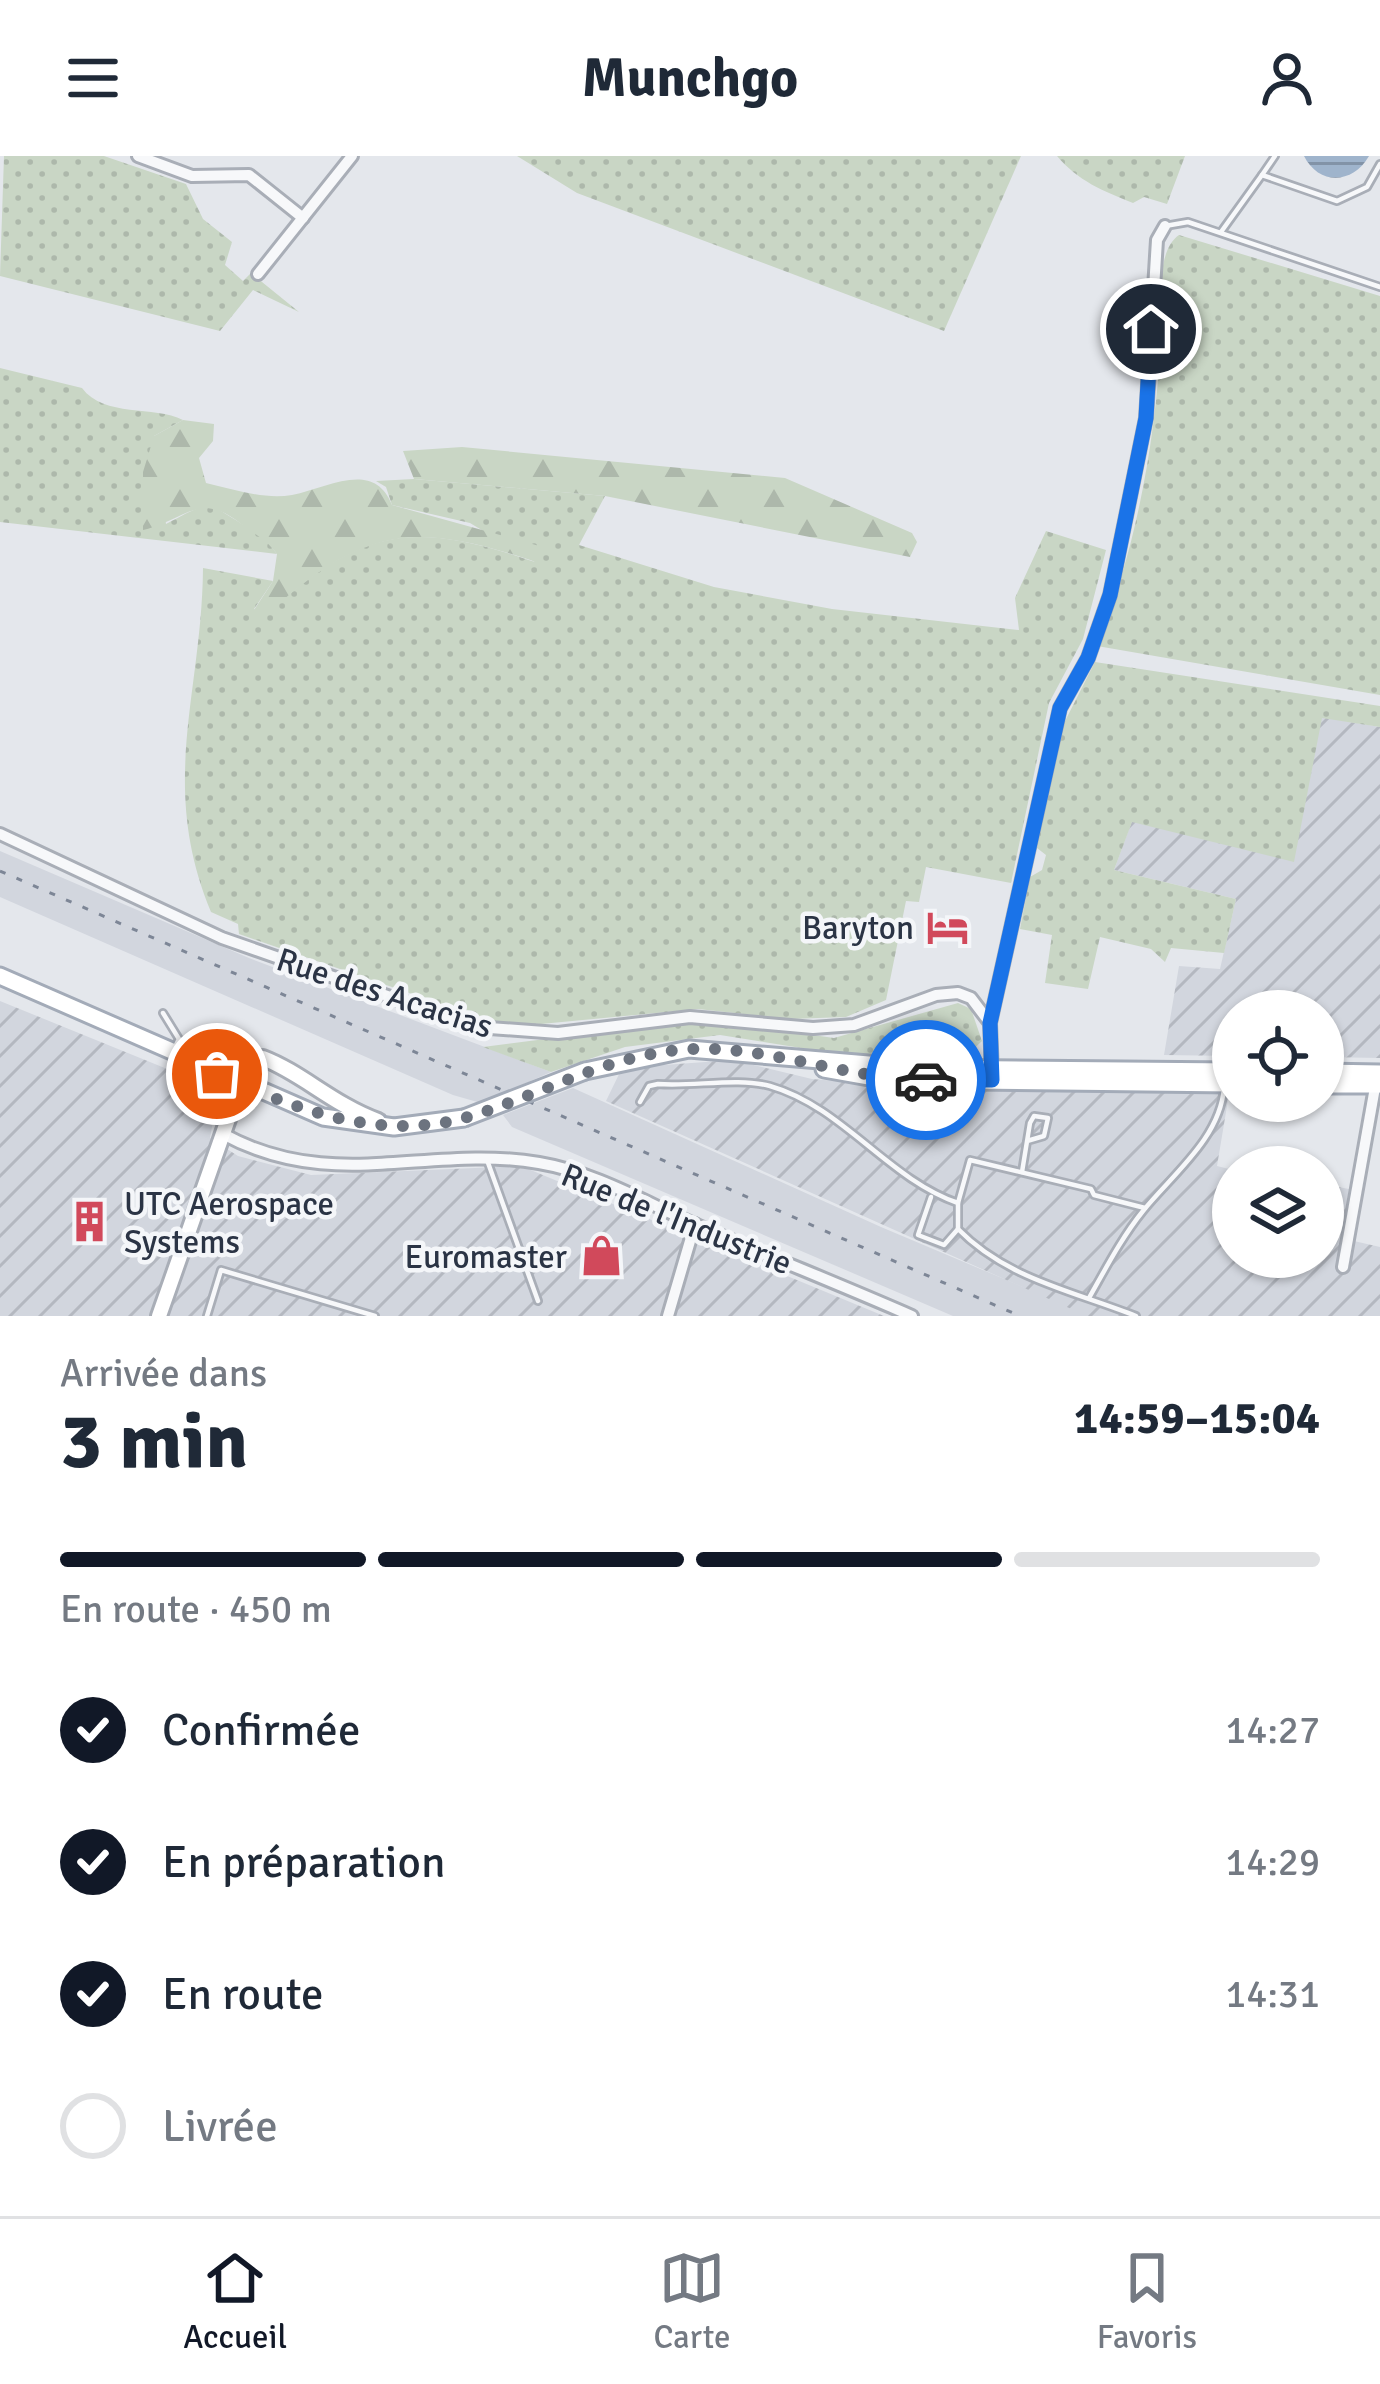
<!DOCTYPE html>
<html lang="fr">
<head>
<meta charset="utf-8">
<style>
	body { margin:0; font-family:Signika,sans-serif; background:#f2f2f3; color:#1f2937; height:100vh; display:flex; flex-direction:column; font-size:45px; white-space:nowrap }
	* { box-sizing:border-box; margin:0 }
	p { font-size:39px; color:#747a83 }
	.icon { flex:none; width:66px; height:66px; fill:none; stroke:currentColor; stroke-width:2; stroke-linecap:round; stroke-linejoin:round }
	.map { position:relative; height:1160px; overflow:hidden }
	.details { display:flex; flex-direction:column; background:#fff; flex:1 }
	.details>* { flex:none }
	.tools { position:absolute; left:1212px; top:834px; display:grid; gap:24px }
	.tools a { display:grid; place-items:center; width:132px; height:132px; border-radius:50%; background:#fff; box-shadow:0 3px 9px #0004; font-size:60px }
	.pin { position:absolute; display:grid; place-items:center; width:102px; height:102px; color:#fff; margin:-51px; border:6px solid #fff; border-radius:50%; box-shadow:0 3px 12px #0007 }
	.courier { position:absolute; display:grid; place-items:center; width:120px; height:120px; margin:-60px; border:9px solid #1a73e8; border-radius:50%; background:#fff; color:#222; box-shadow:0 3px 15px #0007 }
	.summary em { font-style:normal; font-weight:700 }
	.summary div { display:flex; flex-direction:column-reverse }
	.summary { display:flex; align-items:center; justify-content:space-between; height:204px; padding:0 60px }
	h1 { font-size:78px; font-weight:700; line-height:90px }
	.bar { display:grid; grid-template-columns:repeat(4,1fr); gap:18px 12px; align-content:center; height:144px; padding:0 60px }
	.bar i { height:15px; border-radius:9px; background:#e0e1e3 }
	.bar .current { background:#111827 }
	.bar p { grid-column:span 4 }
	ol { padding:0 60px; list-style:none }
	li { display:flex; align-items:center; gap:36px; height:132px }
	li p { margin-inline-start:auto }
	li .icon { padding:12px; border-radius:50%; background:#111827; color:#fff; stroke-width:4 }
	li:last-child { color:#747a83 }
	li i { width:66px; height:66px; border:6px solid #e0e1e3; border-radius:50% }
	header { display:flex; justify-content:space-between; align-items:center; height:156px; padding:0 60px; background:#fff; font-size:54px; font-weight:700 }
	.dock { display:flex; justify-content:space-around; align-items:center; height:168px; border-top:3px solid #e0e1e3; background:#fff; font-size:33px; color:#747a83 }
	.dock a { display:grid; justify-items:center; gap:6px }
	.dock .current { color:#111827 }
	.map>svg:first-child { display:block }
</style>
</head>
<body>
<header><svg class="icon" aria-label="menu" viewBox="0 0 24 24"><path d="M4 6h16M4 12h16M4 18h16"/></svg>Munchgo<svg class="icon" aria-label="person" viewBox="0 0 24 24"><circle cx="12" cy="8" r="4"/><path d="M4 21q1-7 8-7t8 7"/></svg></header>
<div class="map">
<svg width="1380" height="1160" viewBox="0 0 1380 1160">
	<defs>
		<pattern id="industrial-furrows" width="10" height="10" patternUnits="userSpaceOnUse" patternTransform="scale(3)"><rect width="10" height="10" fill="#d2d6de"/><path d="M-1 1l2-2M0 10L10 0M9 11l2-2" fill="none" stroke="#b4b8c0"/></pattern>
		<pattern id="green-dots" width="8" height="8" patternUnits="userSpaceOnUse" patternTransform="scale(3)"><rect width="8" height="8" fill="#c9d6c5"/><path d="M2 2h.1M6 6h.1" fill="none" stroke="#adb8ab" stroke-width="1.8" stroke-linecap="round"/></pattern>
		<pattern id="forest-firs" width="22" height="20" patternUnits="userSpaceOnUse" patternTransform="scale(3)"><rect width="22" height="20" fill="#c9d6c5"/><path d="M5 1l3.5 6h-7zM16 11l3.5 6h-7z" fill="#adb8ab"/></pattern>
		<pattern id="water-rules" width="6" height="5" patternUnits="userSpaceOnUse" patternTransform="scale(3)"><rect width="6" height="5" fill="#9fb4cc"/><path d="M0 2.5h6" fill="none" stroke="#8293a7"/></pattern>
	</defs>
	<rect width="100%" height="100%" fill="#e4e7ec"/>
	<g fill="#d2d6de">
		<polygon points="0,695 249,802 551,916 481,947 453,939 0,741"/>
		<polygon points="573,932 881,1071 1092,1160 953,1160 512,971 503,959"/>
	</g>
	<g fill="url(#industrial-furrows)">
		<polygon points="1322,561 1380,571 1380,902 1323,901 1323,855 1233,855 1233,900 1164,899 1179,810 1220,813 1236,743 1114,714 1132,665"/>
		<polygon points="0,845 209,930 217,943 210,982 238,1000 311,1019 521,1010 884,1160 0,1160"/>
		<polygon points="733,904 812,923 909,931 1230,932 1217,1010 1233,1014 1233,1101 1323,1101 1323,1028 1349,1033 1341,1082 1380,1091 1380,1160 1087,1160 606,945 622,912"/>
	</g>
	<g fill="url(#green-dots)">
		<polygon points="4,0 104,0 186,28 203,63 232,86 225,109 243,125 251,117 299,156 253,134 220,175 0,120"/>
		<polygon points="517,0 1021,0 944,175 577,37"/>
		<path d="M1057 0H1185L1167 48 1144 41 1133 47C1103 35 1078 25 1057 0Z"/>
		<path d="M1179 79 1380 140V539L1097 490C1136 393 1155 289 1161 184 1162 156 1154 96 1179 79Z"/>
		<path d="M0 212 82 232C104 262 154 249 183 264L154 280 166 368C214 343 204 345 247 371 260 380 267 384 277 398L0 366Z"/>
		<path d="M414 323 605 340 579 389 714 431 832 453 1019 474 1015 442 1046 375 1106 394 1083 483 1049 547 1011 727 926 711 919 746 906 745 886 844 846 861 790 863 698 853 541 868 493 866 239 778 238 768 211 756C158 628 202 538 203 412L273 425 254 453 265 459C363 371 412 364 535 406L470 367 392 349 386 331 376 325Z"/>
		<polygon points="1095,506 1380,550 1380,571 1322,562 1294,706 1132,666 1114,714 1236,743 1224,797 1171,792 1165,806 1151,793 1100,781 1088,833 1045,827 1052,779 1020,773 1030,721 1042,714 1046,699 1037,692 1061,573"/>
		<polygon points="958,847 971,853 982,885 965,901 952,905 864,902 720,879 625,891 551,916 483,891 663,868 729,867 834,882"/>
	</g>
	<g fill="url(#forest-firs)">
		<path d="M183 264 214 268 213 285 199 302 206 327C233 333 264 344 292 339 328 332 374 303 392 349L543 391 536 406C413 364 363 371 265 460L254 454 273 425 277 398C266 383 254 378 240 367 199 335 187 363 143 374V316L154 280Z"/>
		<polygon points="462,291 785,322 912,377 917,386 910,401 605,340 414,323 403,295"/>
	</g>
	<path fill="url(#water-rules)" d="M1304 0H1369C1353 28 1319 30 1304 0Z"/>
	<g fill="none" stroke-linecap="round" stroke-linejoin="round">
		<defs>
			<g id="lane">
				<polyline points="1262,19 1275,0"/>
				<polyline points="1165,70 1188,66 1380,131"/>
				<polyline points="1221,76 1262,19 1337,45 1367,31 1380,8"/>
				<polyline points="163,857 179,883 174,893"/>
				<path d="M640 946 649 930 658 928C693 931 737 921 770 930 843 951 888 1023 958 1047V1073C1007 1123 1073 1135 1136 1160"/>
				<polyline points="487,1004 538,1145"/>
				<polyline points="1022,1016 1030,967 1034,960 1048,962 1044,980 1027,985"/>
				<polyline points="931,1041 918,1079 944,1089 958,1073"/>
				<polyline points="958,1047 970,1004 1091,1033 1094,1039 1145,1052"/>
				<path d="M1089 1142C1106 1112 1122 1081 1143 1055 1173 1018 1220 982 1224 932"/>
				<polyline points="207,1160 221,1114 375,1160"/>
			</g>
			<g id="street">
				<polyline points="138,0 192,20 249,19 303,62"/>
				<polyline points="258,118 352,0"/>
				<polyline points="0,678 222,782 476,871 558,877 690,861 813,872 854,869 936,839 958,837 971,842 990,867"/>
				<polyline points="992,918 990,867 1060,552 1088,502 1110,439 1146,262 1157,84 1165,70"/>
				<path d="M223 978C333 1038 427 988 539 1007 593 1016 643 1045 692 1067 765 1099 839 1128 912 1160"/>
				<polyline points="1343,1111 1376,926"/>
				<polyline points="668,1160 695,1068"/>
			</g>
			<path id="secondary" d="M159 1160 240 929 252 908 263 902C302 917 332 948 378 965"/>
			<g id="primary">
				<polyline points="0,820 323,961 394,971 464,962"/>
				<polyline points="824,913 886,924 1233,928"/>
				<polyline points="585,915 689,893 916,912 1233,915"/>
				<polyline points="1323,916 1380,917"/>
				<polyline points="1323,929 1380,929"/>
			</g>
		</defs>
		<use href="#lane" stroke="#a9aeb7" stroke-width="10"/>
		<use href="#street" stroke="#a9aeb7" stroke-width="16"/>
		<use href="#secondary" stroke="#a9aeb7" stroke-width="20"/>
		<use href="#primary" stroke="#a3abb8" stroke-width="21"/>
		<use href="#lane" stroke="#f7f8fa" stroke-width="4.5"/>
		<use href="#street" stroke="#f7f8fa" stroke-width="10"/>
		<use href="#secondary" stroke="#fff" stroke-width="14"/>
		<use href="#primary" stroke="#fff" stroke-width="15"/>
		<polyline stroke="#7d8696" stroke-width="3" stroke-dasharray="6 12" stroke-linecap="butt" points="0,715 1020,1160"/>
		<defs>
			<polyline id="primary-bridge" points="464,962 585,915"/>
		</defs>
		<use href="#primary-bridge" stroke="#a3abb8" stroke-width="21" stroke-linecap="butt"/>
		<use href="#primary-bridge" stroke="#fff" stroke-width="15"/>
	</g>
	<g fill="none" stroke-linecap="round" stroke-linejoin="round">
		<path stroke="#6c737f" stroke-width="12" stroke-dasharray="0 21.6" d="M217 918C303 956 387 989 481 957 552 933 615 897 691 893 771 890 846 923 926 924"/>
		<polyline stroke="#1a73e8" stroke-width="15" points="926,924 992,924 990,867 1060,552 1088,502 1110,439 1146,262 1151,173"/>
	</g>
	<defs>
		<symbol id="hotel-bare" viewBox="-9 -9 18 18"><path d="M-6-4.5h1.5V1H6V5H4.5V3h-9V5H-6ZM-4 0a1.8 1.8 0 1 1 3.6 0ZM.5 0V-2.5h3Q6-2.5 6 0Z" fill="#d1495b" stroke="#f4f6f9" stroke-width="2.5" paint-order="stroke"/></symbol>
		<symbol id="building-bare" viewBox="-9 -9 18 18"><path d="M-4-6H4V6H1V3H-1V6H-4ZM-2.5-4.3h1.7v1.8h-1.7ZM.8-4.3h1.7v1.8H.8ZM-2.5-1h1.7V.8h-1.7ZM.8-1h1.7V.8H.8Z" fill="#d1495b" stroke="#f4f6f9" stroke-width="2.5" paint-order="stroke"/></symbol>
		<symbol id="shop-bare" viewBox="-9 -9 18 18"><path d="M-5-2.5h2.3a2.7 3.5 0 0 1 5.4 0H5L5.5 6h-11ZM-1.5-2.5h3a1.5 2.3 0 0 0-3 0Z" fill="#d1495b" stroke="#f4f6f9" stroke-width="2.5" paint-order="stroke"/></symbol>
	</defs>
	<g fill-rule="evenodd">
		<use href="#hotel-bare" x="918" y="742" width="59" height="59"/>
		<use href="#building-bare" x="60" y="1036" width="59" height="59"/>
		<use href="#shop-bare" x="572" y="1070" width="59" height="59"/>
	</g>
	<g text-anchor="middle" stroke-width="9" stroke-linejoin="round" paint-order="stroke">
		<g font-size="33" fill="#2b3445" stroke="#f4f6f9" text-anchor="end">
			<text x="914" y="783">Baryton</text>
			<text x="124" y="1059" text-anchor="start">UTC Aerospace<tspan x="124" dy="38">Systems</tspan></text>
			<text x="567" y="1112">Euromaster</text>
		</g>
		<g font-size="33" fill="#2b3445" stroke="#f4f6f9">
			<text transform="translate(385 836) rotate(18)" y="12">Rue des Acacias</text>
			<text transform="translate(677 1062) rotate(22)" y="12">Rue de l'Industrie</text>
		</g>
	</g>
</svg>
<div class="tools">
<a><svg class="icon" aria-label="locate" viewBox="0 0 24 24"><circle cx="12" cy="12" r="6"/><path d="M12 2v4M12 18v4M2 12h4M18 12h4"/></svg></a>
<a><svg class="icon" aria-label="layers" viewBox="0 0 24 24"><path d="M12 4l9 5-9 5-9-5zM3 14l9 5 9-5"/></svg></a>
</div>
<div class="pin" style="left:217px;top:918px;background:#ea580c"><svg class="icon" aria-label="bag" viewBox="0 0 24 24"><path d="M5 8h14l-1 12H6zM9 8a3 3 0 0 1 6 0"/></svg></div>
<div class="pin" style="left:1151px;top:173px;background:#1f2937"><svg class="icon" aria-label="home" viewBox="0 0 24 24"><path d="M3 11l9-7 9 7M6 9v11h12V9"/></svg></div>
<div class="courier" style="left:926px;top:924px"><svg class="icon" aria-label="car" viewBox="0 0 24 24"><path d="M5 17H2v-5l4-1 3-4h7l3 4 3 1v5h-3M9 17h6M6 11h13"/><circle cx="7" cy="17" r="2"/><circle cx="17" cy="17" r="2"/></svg></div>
</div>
<section class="details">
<div class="summary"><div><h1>3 min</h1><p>Arrivée dans</p></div><em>14:59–15:04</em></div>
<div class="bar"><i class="current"></i><i class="current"></i><i class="current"></i><i></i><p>En route · 450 m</p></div>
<ol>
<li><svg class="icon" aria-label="check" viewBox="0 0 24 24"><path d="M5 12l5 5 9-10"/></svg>Confirmée<p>14:27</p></li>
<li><svg class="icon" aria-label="check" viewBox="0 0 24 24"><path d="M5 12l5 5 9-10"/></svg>En préparation<p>14:29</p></li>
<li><svg class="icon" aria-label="check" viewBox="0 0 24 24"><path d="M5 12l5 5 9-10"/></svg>En route<p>14:31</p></li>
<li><i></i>Livrée</li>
</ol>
</section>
<nav class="dock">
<a class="current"><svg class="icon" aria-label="home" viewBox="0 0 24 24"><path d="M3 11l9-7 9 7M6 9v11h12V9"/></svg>Accueil</a>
<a><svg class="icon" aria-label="map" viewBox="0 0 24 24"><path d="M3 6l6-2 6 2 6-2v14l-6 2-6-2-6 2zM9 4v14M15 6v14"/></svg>Carte</a>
<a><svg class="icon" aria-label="saved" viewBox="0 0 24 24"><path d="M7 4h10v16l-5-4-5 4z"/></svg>Favoris</a>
</nav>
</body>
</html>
